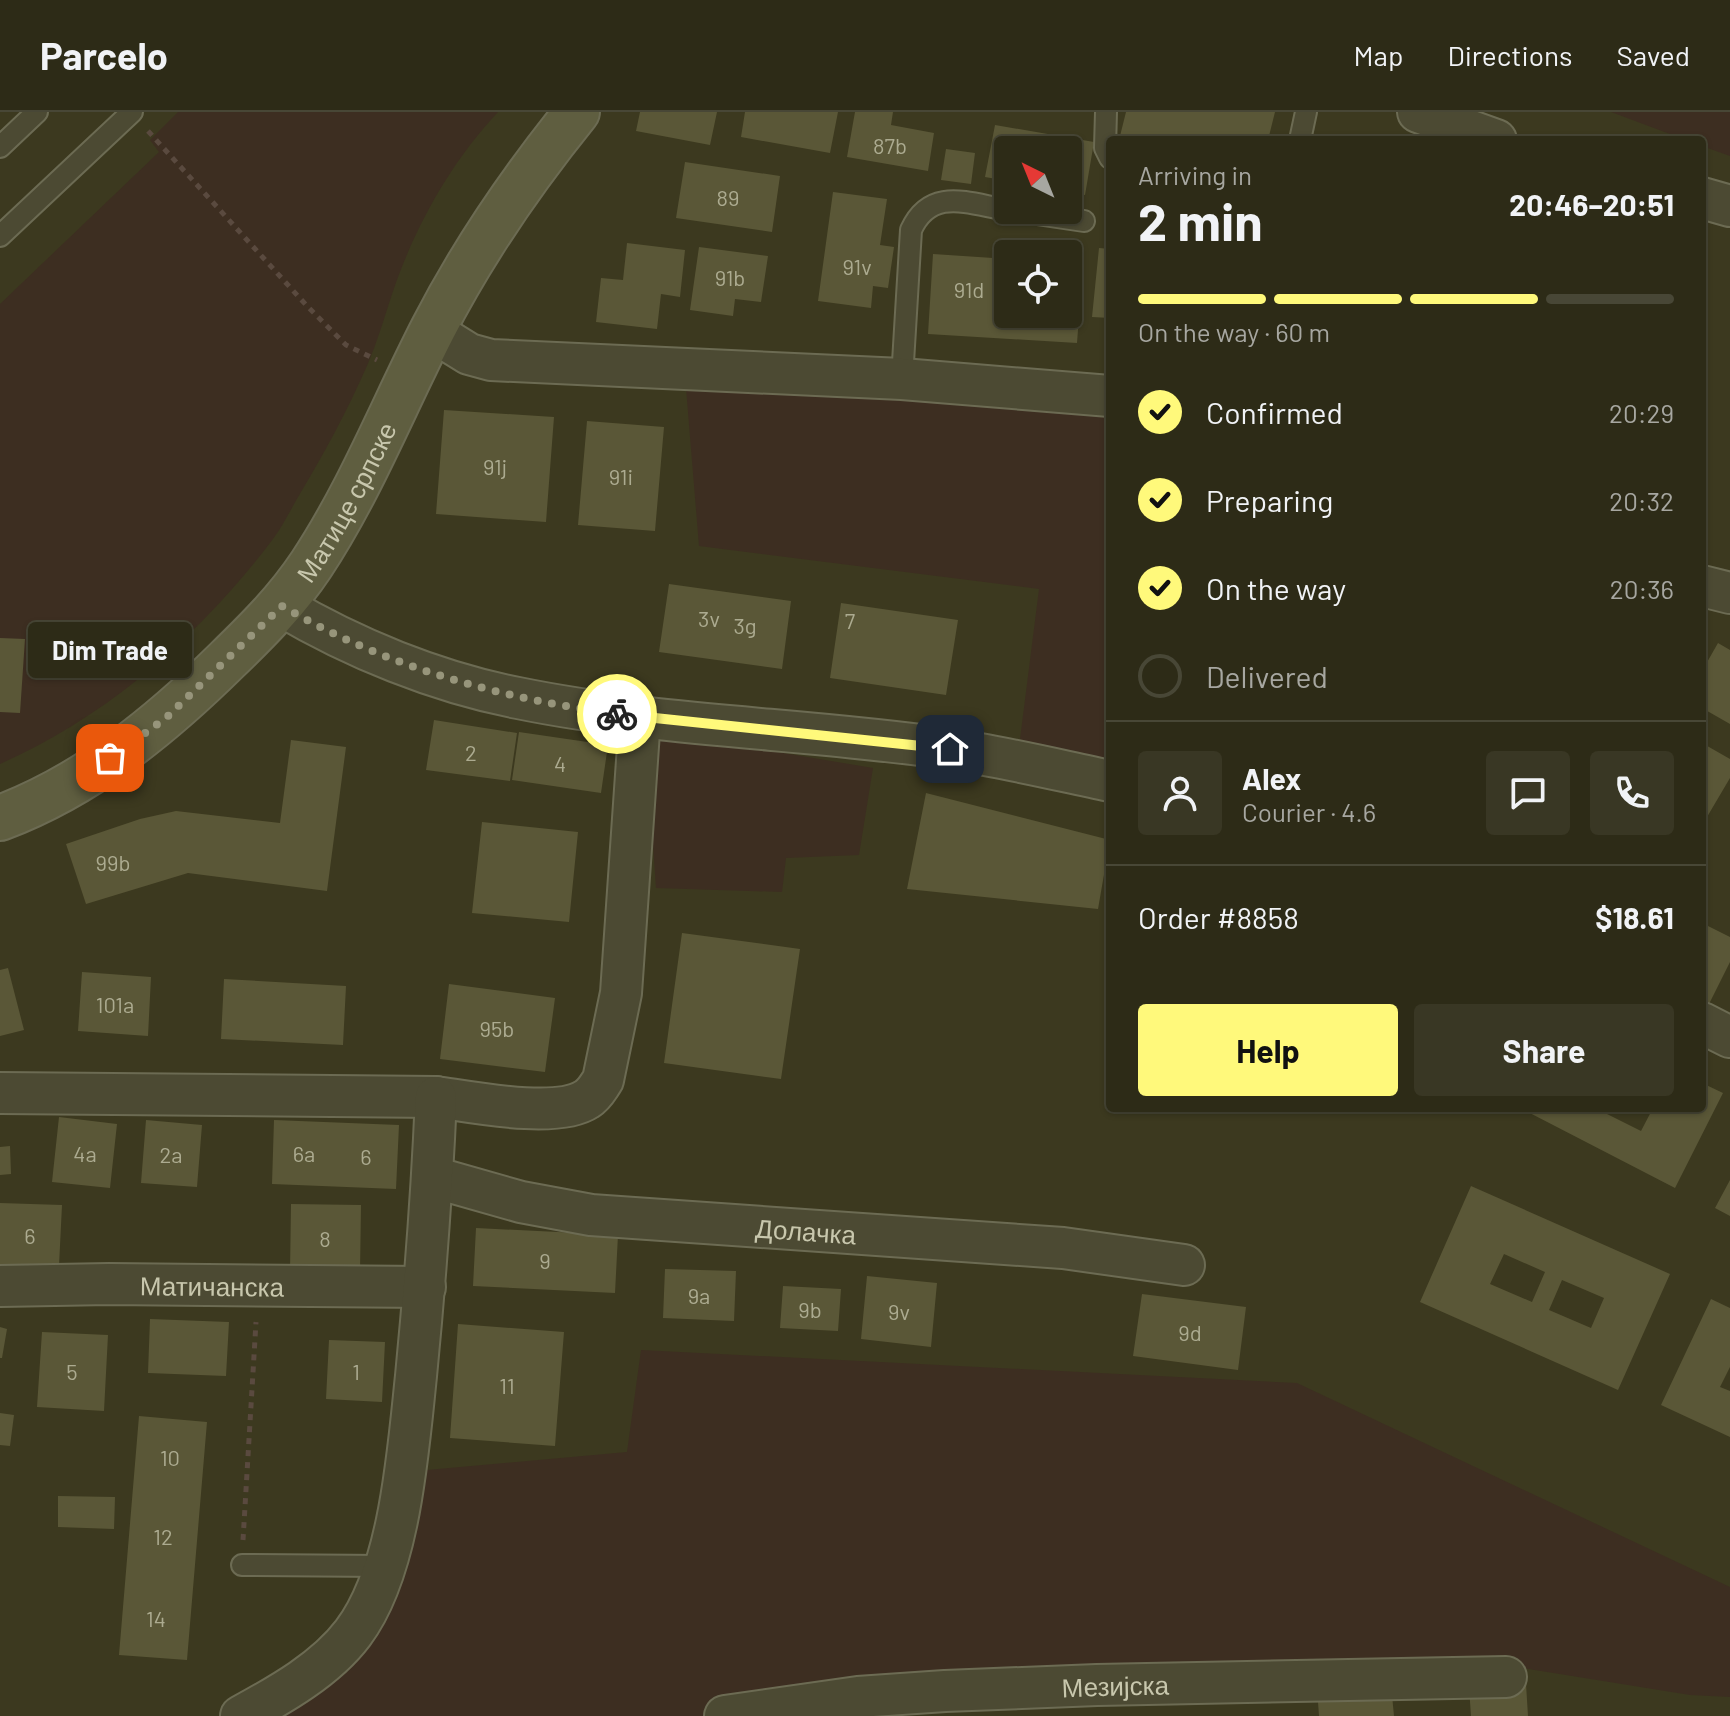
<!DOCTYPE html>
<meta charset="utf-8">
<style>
body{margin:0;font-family:Barlow,sans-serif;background:#393724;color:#f1f3f6;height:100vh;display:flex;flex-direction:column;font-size:30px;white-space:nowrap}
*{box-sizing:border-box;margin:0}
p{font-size:26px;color:#a7a7a1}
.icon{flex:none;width:44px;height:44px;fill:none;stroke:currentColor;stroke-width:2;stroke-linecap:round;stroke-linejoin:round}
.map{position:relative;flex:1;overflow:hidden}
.details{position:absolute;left:1106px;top:24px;width:600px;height:976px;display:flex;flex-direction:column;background:#2d2b17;border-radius:8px;box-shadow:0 2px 6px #0004,0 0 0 2px #484736}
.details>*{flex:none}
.needle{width:52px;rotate:317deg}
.controls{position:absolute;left:994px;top:24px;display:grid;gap:16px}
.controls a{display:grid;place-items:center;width:88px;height:88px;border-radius:8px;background:#2d2b17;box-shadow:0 2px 6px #0004,0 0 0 2px #484736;font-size:40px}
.pin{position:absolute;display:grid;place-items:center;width:68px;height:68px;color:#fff;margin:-34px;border-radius:16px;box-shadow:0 4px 12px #0006}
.courier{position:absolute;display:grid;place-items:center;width:80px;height:80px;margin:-40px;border:6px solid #fff97b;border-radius:50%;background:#fff;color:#222;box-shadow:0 2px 10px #0007}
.bubble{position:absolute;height:56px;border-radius:8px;background:#2d2b17;box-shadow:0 2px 6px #0004,0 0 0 2px #484736;font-size:26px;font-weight:700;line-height:56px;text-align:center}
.headline em{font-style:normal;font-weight:700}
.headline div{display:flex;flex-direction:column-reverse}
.headline{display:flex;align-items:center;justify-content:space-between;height:136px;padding:0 32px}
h1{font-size:52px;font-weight:700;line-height:60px}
.bar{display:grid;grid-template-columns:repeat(4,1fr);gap:12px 8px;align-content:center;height:96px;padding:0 32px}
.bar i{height:10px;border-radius:6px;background:#484736}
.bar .active{background:#fff97b}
.bar p{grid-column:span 4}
.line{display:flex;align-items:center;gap:20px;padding:0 32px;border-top:2px solid #484736}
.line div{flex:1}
.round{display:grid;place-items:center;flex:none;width:84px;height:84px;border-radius:8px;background:#393724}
ol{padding:0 32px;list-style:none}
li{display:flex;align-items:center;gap:24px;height:88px}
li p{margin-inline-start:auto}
li .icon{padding:8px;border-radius:50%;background:#fff97b;color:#111;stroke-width:4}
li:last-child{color:#a7a7a1}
li i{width:44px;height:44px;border:4px solid #484736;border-radius:50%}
.cta{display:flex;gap:16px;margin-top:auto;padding:16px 32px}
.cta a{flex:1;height:92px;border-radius:8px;background:#fff97b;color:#111;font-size:32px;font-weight:700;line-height:92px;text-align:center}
.cta a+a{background:#393724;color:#f1f3f6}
header{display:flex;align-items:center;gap:48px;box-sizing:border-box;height:112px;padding:0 40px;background:#2d2b17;border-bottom:2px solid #484736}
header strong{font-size:38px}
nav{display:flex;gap:44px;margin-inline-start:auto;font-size:28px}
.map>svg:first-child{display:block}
</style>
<header>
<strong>Parcelo</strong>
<nav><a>Map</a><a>Directions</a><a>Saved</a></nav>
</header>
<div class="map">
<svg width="1730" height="1604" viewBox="0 0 1730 1604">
<rect width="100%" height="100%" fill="#3c391f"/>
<!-- green -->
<path fill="#3d2e21" d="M178,0H498C454,47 421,104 398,165C387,195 379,227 366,256C347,299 325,340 301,380C292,395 284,412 273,427C202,521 109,604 0,652V192L159,40L150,28Z
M1611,0H1730V44L1702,34V28H1686Z
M686,276L1110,290V662L1018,643L1039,477L699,434Z
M645,618L873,656L859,743L786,746L782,780L656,776Z
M641,1238L1297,1271L1730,1475V1585L1690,1583L1517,1555L725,1604H241L326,1548L405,1360L627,1340Z"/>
<!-- building -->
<path fill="#5a5737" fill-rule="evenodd" d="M640,0H717L710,33L636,19Z
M745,0H838L830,41L741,25Z
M855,0H893L891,13L934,21L928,59L847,45Z
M1126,0H1275L1268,28H1119Z
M995,13L1094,30L1085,83L1068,80V38H1008V69L985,65Z
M946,37L975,41L971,72L941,68Z
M685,50L780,64L772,120L676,106Z
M833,80L887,87L880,133L894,135L888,176L873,174L871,196L818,189Z
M627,131L685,138L680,185L661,182L657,217L596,210L601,166L623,168Z
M699,135L768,144L761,190L735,187L733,204L690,198Z
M1099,136L1110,137V206L1092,205Z
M933,142L1008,147V202H1068V150L1083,151L1077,231L928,222Z
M444,298L554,305L546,410L436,402Z
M587,309L664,315L655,419L578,413Z
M669,472L791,489L782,557L659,540Z
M841,491L958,508L946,583L830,566Z
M0,526L25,527L20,601L0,600Z
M1718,531L1730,538V612L1702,596V559Z
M434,608L517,621L510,669L426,658Z
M519,620L608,633L601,681L512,668Z
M291,628L346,635L327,779L188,761L86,792L66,732L140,707L176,699L280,711Z
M1702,631L1730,647V666L1707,705L1702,702Z
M926,681L1110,728L1098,797L907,777Z
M482,710L578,720L569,810L472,801Z
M1702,811L1730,825V850L1709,892L1702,889Z
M682,821L800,837L781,967L664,951Z
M8,856L24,918L0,924V858Z
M82,860L151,865L148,924L78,919Z
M224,867L346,874L343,933L221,927Z
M449,872L555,886L545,960L440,947Z
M1702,971L1723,981L1675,1076L1520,996H1602L1601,999L1641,1019L1653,996H1702Z
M59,1005L117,1012L110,1076L52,1070Z
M146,1008L202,1013L197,1075L141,1071Z
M274,1008L399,1013L396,1077L272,1072Z
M10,1034L11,1062L0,1063V1035Z
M1730,1068V1104L1715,1096Z
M1471,1074L1670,1162L1618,1278L1420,1190ZM1504,1142L1545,1160L1532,1190L1490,1172ZM1562,1168L1604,1186L1591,1216L1549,1198Z
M0,1091L62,1093L59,1154L0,1152Z
M291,1092L361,1093L360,1161L290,1160Z
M476,1116L618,1123L615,1181L473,1174Z
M665,1157L736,1159L734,1209L663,1206Z
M867,1164L937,1171L931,1235L861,1227Z
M783,1174L841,1177L838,1219L780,1216Z
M1142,1182L1246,1195L1238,1258L1133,1244Z
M1711,1187L1730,1196V1255L1720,1275L1730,1279V1325L1661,1293Z
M150,1207L229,1210L226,1264L148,1261Z
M458,1212L564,1220L555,1334L450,1326Z
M0,1215L7,1217L2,1246H0Z
M42,1220L108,1223L104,1299L37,1295Z
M329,1228L385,1230L382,1290L326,1287Z
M0,1301L14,1303L10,1334L0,1333Z
M139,1304L207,1310L187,1548L119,1543Z
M58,1384L115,1385L114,1417L58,1415Z
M1526,1572L1528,1604H1471L1469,1575Z
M1392,1583L1394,1604H1319L1318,1590Z"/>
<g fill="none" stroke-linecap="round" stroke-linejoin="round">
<defs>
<path id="service" d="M1106,0L1105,36L1110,46
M1300,28L1306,0
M0,35L37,0
M1010,98L1084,109
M0,124L132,0
M902,267L911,118C931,74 969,92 1008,98
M242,1453L384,1454"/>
<g id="minor">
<path d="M1418,0L1496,28"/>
<path d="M1702,86L1730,94"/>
<path d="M432,219L469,242L491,248L902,267L1110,284"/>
<path d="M1702,474L1730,481"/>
<path d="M282,494C353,536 436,570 518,586C660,615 806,616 950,637C1004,645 1057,658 1110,669"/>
<path d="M1702,911L1730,925"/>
<path d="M0,981L436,985C472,990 557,1007 587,987C595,982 598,975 603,968L621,881L640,605"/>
<path id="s1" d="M433,1065L521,1090L591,1103L1063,1136L1184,1153"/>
<path id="s2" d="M0,1174L109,1172L425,1175"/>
<path d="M241,1604C280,1583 326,1557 353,1521C400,1459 408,1340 416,1264C425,1171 432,1078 436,985"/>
<path id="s3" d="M725,1604L858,1585L945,1579L1097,1573L1506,1565"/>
</g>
<g id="secondary">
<path id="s4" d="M0,706C88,673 161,613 227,548C258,518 287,489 311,453C360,379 393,295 433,217C473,139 522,68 577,0"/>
</g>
</defs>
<!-- service casing -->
<use href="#service" stroke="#6c6b53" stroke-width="24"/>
<!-- minor casing -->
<use href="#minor" stroke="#6c6b53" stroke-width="44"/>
<!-- secondary casing -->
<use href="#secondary" stroke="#6c6b53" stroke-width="48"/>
<!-- path -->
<path stroke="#5a4a3f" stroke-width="5" stroke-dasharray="6 6" stroke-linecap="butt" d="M148,19L307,194L346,233L377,248
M243,1428L256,1210"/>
<!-- service -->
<use href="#service" stroke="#4c4a33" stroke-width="20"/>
<!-- minor -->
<use href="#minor" stroke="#4c4a33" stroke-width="40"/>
<!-- secondary -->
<use href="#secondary" stroke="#5f5e40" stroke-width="44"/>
</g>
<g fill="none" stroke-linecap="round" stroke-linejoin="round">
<!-- done -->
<path stroke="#97957b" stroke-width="8" stroke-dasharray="0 14.4" d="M110,646L166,606L282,494C386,555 499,586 617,602"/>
<!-- route -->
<path stroke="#fff97b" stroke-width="10" d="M617,602L950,637"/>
</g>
<g text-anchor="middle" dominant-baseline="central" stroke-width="6" stroke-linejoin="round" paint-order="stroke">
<!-- number labels -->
<g font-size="22" fill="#acab90">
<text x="890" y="33">87b</text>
<text x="728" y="85">89</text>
<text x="857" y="154">91v</text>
<text x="730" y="165">91b</text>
<text x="969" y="177">91d</text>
<text x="495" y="354">91j</text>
<text x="621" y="364">91i</text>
<text x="709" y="506">3v</text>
<text x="850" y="508">7</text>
<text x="745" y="513">3g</text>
<text x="471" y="640">2</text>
<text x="560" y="651">4</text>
<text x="113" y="750">99b</text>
<text x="115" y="892">101a</text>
<text x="497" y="916">95b</text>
<text x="85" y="1041">4a</text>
<text x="304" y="1041">6a</text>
<text x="171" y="1042">2a</text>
<text x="366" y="1044">6</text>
<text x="30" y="1123">6</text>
<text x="325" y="1126">8</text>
<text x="545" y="1148">9</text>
<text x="699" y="1183">9a</text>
<text x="810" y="1197">9b</text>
<text x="899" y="1199">9v</text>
<text x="1190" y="1220">9d</text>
<text x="72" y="1259">5</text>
<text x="356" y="1259">1</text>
<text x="507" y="1273">11</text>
<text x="170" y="1345">10</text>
<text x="163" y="1424">12</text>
<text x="156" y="1506">14</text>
</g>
<!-- street labels -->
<g font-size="26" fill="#c8c7ad" stroke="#302e18">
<text stroke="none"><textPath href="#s4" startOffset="478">Матице српске</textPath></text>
<text stroke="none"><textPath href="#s1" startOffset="378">Долачка</textPath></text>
<text stroke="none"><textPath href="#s2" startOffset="212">Матичанска</textPath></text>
<text stroke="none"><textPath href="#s3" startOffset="392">Мезијска</textPath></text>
</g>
</g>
</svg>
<div class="controls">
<a><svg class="needle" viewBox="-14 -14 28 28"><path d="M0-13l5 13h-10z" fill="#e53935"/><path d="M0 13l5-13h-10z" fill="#a7a7a1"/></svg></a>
<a><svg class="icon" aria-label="locate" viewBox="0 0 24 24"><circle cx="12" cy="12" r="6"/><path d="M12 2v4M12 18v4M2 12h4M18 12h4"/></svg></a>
</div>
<div class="pin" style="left:110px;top:646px;background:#ea580c"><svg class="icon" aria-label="bag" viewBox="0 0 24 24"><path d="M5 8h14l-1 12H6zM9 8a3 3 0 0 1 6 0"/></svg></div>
<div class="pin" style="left:950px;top:637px;background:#1f2937"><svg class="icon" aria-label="home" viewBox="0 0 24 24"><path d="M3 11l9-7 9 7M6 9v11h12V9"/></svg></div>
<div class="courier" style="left:617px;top:602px"><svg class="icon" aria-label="bike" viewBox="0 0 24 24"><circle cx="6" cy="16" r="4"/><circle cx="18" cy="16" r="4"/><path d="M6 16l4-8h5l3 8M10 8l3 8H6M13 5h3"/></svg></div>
<div class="bubble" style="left:28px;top:510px;width:164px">Dim Trade</div>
<section class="details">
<div class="headline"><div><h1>2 min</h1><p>Arriving in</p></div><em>20:46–20:51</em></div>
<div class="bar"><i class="active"></i><i class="active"></i><i class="active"></i><i></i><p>On the way · 60 m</p></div>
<ol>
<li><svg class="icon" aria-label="check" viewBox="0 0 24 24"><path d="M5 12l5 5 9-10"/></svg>Confirmed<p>20:29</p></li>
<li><svg class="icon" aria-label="check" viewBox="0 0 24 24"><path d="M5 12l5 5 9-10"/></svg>Preparing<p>20:32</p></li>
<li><svg class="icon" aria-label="check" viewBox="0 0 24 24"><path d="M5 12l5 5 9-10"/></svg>On the way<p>20:36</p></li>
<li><i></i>Delivered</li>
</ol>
<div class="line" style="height:144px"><a class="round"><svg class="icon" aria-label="person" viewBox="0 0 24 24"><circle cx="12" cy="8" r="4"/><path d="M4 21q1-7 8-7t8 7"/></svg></a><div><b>Alex</b><p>Courier · 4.6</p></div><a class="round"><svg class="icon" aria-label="chat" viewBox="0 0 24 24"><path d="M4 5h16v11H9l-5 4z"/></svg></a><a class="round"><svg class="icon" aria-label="phone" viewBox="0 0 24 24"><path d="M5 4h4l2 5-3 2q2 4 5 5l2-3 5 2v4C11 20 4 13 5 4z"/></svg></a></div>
<div class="line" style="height:104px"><div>Order #8858</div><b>$18.61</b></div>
<div class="cta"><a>Help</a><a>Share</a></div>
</section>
</div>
